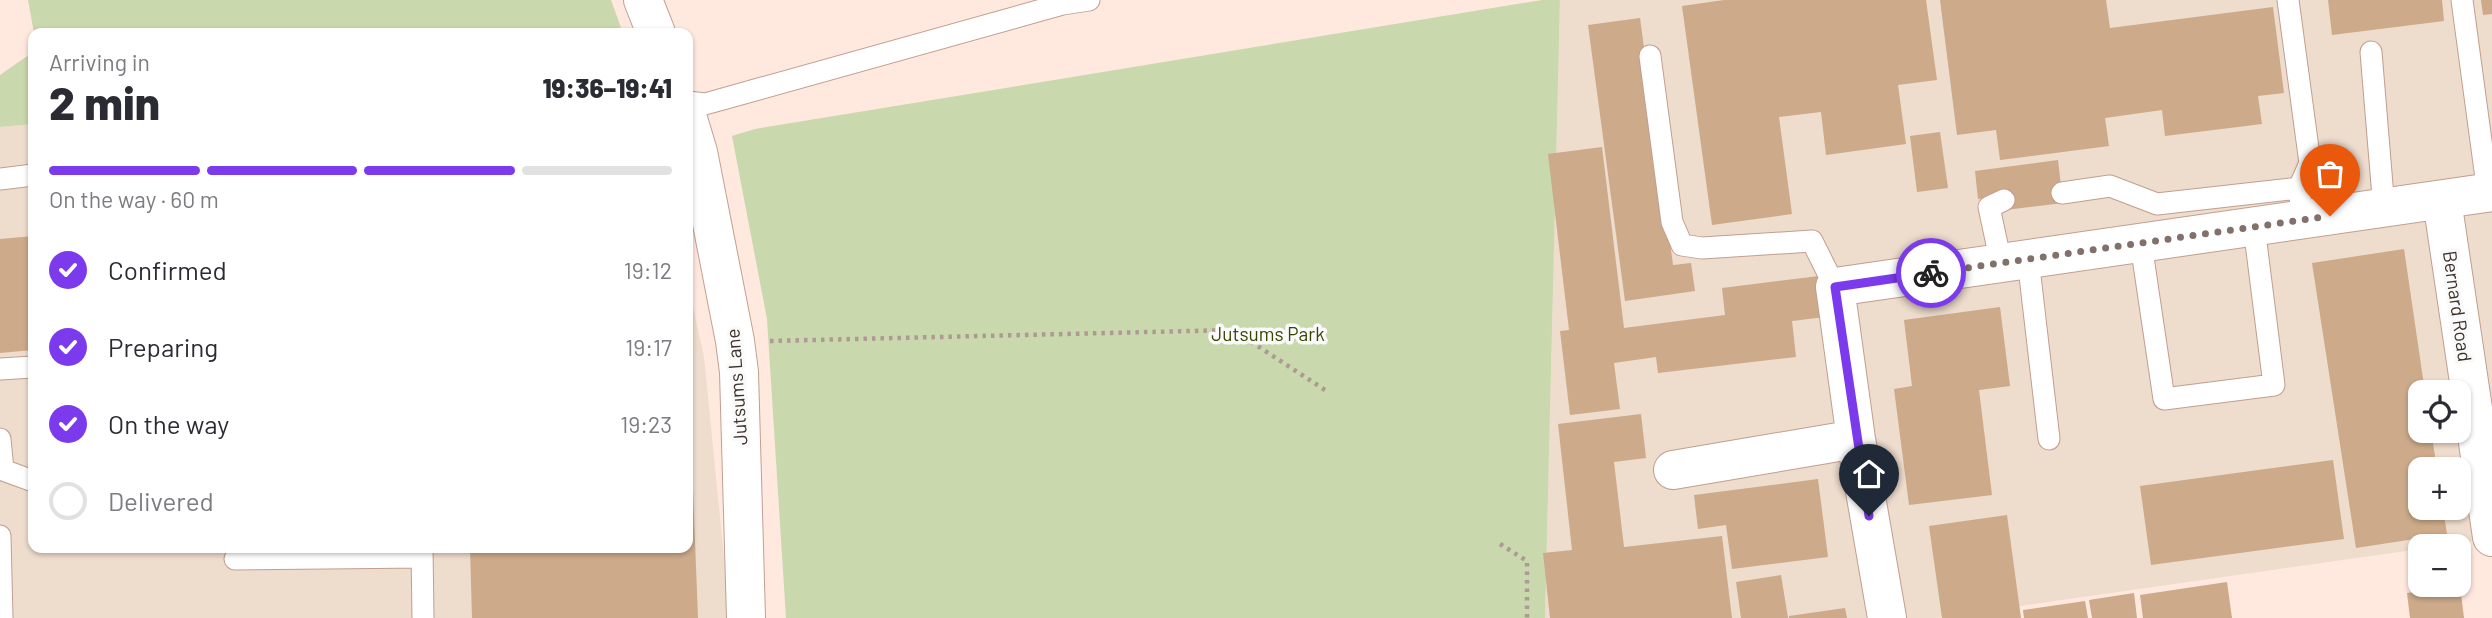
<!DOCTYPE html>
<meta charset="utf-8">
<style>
body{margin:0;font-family:Barlow,sans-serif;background:#f2f2f3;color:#2b2b33;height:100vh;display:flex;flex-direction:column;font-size:26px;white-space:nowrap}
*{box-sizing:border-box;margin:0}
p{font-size:23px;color:#7c7c81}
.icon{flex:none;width:38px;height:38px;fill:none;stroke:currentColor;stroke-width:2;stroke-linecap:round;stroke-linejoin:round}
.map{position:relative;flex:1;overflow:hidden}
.details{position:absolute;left:28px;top:28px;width:665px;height:525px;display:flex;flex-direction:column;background:#fff;border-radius:14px;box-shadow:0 2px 5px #0004}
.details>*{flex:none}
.controls{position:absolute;left:2408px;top:380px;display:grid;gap:14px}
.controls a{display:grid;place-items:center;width:63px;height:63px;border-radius:14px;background:#fff;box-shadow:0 2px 5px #0004;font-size:35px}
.pin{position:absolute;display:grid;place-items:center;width:60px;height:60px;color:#fff;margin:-72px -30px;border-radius:50% 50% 50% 0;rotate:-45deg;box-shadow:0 0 7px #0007}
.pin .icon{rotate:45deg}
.courier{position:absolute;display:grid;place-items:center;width:70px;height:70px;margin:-35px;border:5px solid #7c3aed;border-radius:50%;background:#fff;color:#222;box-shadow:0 2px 9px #0007}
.overview em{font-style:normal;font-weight:800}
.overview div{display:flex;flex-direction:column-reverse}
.overview{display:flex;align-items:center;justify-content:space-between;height:119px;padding:0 21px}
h1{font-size:46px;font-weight:800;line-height:52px}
.bar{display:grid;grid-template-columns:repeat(4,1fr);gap:10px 7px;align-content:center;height:84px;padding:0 21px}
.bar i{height:9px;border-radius:5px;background:#e1e1e2}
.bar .active{background:#7c3aed}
.bar p{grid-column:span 4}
ol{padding:0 21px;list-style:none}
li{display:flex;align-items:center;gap:21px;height:77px}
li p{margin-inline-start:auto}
li .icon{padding:7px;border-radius:50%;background:#7c3aed;color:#fff;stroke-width:4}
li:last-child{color:#7c7c81}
li i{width:38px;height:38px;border:4px solid #e1e1e2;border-radius:50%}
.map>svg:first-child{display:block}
</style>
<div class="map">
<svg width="2492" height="618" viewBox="0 0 2492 618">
<rect width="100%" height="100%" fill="#ffe8de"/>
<!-- industrial -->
<path fill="#eedccd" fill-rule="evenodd" d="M1560,0H2492V538L2439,546H2420V549L1936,618H1545ZM2420,392H2459V430H2420ZM2420,469H2459V508H2420Z
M33,124V548H688V284L704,357L730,618H0V127Z"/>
<!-- green -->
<path fill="#c9d8ad" d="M28,0H611L623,33H34Z
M1542,0H1560L1545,618H786L767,319L732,136L755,129Z
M33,52V124L0,127V75Z"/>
<!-- building -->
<path fill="#ccaa8a" d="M1724,0H1926L1937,80L1898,85L1906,144L1826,155L1821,112L1779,117L1792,214L1712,225L1682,6Z
M1940,0H2106L2110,28L2273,7L2284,93L2258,96L2262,124L2165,136L2162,110L2105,118L2109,146L2000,160L1996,130L1957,135Z
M2328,0H2442L2444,21L2332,35Z
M2481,0H2492V14L2483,15Z
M1640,18L1673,265L1691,263L1695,291L1625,301L1588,25Z
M1940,132L1948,188L1917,192L1910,136Z
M1602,147L1624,328L1725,315L1722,288L1819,276L1825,317L1792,321L1796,357L1658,373L1656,357L1614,363L1620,409L1570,415L1560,331L1569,330L1548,154Z
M2058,160L2063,203L2005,210L2004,195L1978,199L1975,171Z
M33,236V350L0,353V239Z
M2404,249L2425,392H2420V430H2431L2437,469H2420V508H2443L2447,534L2356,548L2312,263Z
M2000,307L2010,386L1979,390L1992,495L1909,505L1894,389L1912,386L1904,320Z
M1641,414L1646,458L1614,462L1624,547L1722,536L1732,618H1550L1543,553L1572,550L1558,424Z
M688,438H691L698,618H472L470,548H688Z
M2333,460L2344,539L2151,565L2140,486Z
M1818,479L1828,557L1732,569L1726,525L1698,529L1694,495Z
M2007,515L2021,618H1942L1929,526Z
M1781,575L1788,618H1741L1736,582Z
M2227,582L2232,618H2143L2140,595Z
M2460,586L2464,618H2410L2407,593Z
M2134,593L2137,618H2092L2089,600Z
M2085,601L2088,618H2024L2023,610Z
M1845,608L1847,618H1789V616Z"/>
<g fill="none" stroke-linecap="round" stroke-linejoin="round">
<defs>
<path id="service" d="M2288,0L2310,163L2299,188
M2462,0L2488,193
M2371,52L2384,209
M1650,56L1672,222L1682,245L1702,248L1812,241L1835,287
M688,102L705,104L1063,4L1089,0
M0,179L33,175
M2062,193L2110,186L2157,204L2299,188L2303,220
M2141,244L2164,399L2274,385L2254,227
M2028,259L2049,439
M2001,263L1989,207L2004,200
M0,369L33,367
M0,439L3,470L33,481
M0,536L2,618
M422,548L423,618
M235,559L422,557"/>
<path id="minor" d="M2442,200L2492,537
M1673,470L1856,439
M1887,618L1856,439L1835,287L2492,192"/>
<path id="tertiary" d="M643,0L656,33
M688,119L698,152L735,341L739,372L746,618"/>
</defs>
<!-- service casing -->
<use href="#service" stroke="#c29e90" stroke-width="23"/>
<!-- minor casing -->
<use href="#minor" stroke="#c29e90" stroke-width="40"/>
<!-- tertiary casing -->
<use href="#tertiary" stroke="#c29e90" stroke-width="40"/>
<!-- path -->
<path stroke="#ad9a92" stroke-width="4.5" stroke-dasharray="3.5 5" stroke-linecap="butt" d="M770,341L1233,330L1325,390
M1500,544L1527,561V618"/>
<!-- service -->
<use href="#service" stroke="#fff" stroke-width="21"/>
<!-- minor -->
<use href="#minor" stroke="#fff" stroke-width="38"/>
<!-- tertiary -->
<use href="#tertiary" stroke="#fff" stroke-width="38"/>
</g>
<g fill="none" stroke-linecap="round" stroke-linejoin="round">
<!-- done -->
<path stroke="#82716a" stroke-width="7" stroke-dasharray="0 12.6" d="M1931,273L2330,216"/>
<!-- route -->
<path stroke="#7c3aed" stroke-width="9" d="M1869,516L1835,287L1931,273"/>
</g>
<g text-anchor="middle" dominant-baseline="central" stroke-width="7" stroke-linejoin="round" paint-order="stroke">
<!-- street labels -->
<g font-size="19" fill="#3f312b" stroke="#fafafa">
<text transform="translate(2458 306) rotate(82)">Bernard Road</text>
<text transform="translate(736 387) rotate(-94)">Jutsums Lane</text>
</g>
<!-- park labels -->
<g font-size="19" fill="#364600" stroke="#fafafa">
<text x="1268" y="333">Jutsums Park</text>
</g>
</g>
</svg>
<div class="controls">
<a><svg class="icon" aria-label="locate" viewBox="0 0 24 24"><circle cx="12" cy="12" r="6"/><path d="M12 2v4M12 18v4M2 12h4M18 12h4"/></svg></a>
<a>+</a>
<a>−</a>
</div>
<div class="pin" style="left:2330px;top:216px;background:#ea580c"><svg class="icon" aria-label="bag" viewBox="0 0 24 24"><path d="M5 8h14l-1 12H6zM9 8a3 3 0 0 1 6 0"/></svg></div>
<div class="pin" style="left:1869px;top:516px;background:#1f2937"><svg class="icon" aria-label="home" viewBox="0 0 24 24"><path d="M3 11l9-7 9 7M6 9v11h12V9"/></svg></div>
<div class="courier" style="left:1931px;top:273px"><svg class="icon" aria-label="bike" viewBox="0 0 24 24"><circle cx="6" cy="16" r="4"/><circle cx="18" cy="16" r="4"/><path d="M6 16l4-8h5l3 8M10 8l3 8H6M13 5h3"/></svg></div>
<section class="details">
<div class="overview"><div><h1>2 min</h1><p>Arriving in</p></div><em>19:36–19:41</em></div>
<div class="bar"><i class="active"></i><i class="active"></i><i class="active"></i><i></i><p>On the way · 60 m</p></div>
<ol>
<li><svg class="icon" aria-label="check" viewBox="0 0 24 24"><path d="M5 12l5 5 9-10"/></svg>Confirmed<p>19:12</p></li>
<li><svg class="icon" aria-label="check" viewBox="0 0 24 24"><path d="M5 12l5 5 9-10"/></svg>Preparing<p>19:17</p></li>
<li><svg class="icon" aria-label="check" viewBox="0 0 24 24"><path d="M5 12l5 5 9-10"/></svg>On the way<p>19:23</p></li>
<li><i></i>Delivered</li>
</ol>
</section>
</div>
